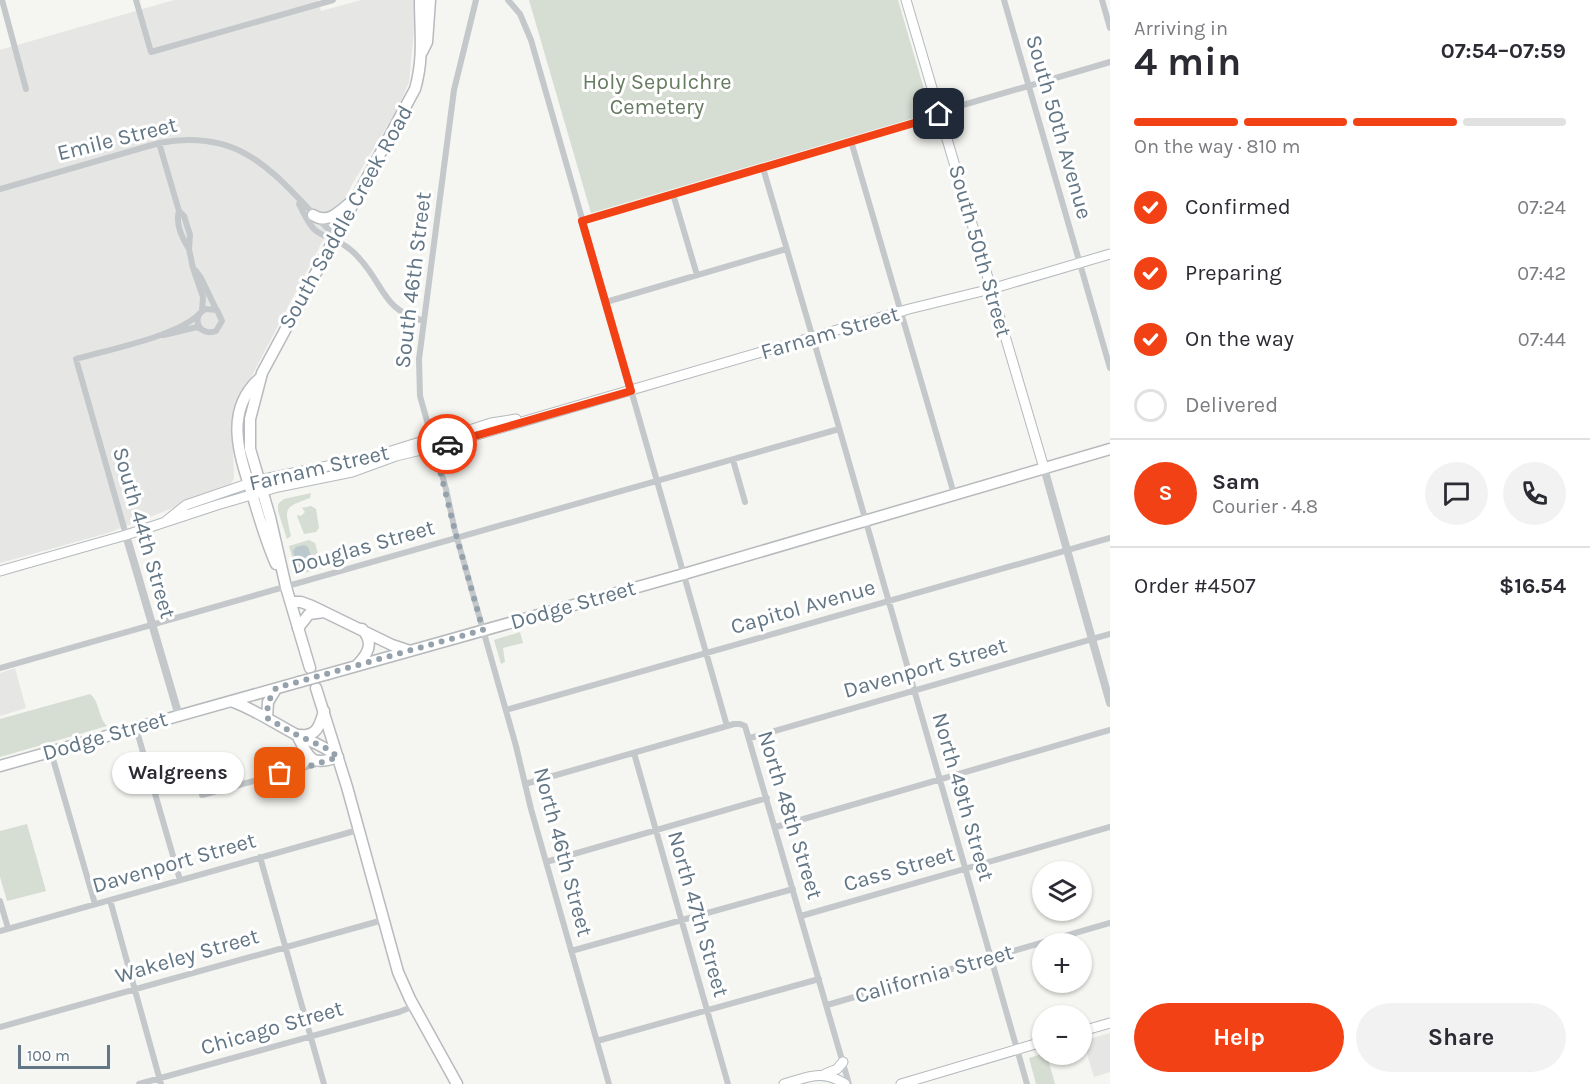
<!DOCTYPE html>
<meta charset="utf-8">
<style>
body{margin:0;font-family:Karla,sans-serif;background:#f2f2f3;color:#2b2b33;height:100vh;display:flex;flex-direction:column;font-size:22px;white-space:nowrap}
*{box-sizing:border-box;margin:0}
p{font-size:20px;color:#7c7c81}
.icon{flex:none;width:33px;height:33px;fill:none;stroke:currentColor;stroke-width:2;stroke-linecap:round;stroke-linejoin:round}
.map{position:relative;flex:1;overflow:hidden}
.sheet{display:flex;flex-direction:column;background:#fff;width:480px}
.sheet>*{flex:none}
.buttons{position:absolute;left:1032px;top:861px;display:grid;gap:12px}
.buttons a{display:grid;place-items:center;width:60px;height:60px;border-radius:50%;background:#fff;box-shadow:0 2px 4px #0004;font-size:30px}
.scale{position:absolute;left:18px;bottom:15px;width:92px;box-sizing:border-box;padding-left:6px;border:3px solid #627685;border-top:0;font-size:16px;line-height:21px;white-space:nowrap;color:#627685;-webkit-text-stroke:4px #fff;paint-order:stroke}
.pin{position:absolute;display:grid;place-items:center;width:51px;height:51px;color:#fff;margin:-26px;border-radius:12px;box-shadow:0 3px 9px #0006}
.courier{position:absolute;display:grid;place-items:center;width:60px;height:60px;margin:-30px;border:4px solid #f24215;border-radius:50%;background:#fff;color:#222;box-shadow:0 2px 8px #0007}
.bubble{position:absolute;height:42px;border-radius:21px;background:#fff;box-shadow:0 2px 4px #0004;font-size:20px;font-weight:700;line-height:42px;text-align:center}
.head em{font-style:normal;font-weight:700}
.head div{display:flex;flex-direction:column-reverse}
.head{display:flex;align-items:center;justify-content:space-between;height:102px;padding:0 24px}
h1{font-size:39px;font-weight:700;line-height:45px}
.bar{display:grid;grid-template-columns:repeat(4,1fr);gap:9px 6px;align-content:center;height:72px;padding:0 24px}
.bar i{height:8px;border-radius:4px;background:#e1e1e2}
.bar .current{background:#f24215}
.bar p{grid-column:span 4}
.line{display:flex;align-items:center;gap:15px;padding:0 24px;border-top:2px solid #e1e1e2}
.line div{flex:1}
.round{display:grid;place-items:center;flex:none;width:63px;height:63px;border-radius:32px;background:#f2f2f3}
ol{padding:0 24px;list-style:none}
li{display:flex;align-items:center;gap:18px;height:66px}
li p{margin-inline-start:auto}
li .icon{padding:6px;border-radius:50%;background:#f24215;color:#fff;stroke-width:4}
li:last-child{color:#7c7c81}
li i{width:33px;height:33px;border:3px solid #e1e1e2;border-radius:50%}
.action{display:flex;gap:12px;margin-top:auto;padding:12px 24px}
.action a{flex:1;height:69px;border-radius:36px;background:#f24215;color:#fff;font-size:24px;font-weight:700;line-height:69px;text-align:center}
.action a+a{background:#f2f2f3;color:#2b2b33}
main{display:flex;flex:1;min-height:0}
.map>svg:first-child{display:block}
</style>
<main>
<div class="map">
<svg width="1110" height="1084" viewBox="0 0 1110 1084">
<rect width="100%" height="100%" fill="#f5f5f1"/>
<!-- built -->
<path fill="#e6e7e5" d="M174,0H318L321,11L361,0H417L409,82L399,106L353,183L236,406L233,449L234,478L230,486L108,533L0,563V50Z
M15,668L26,708L0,716V673Z
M1110,1033V1072L1094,1077L1083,1041Z"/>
<!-- green -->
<path fill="#d6ddd2" d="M529,0H898L931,113L591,213Z
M311,493L310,498C282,508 285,508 291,536L287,539L278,511V504L284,499Z
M311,506L316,509L319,528L316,532L304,534L297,516L298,515L301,516L305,512L302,508Z
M309,540L315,543L322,568L297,575L289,546Z
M520,632L523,643L503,648L505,662L501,664L494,640Z
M90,694C100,702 98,717 107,726L0,757V719Z
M27,824L46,891L7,901L0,877V831Z
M1042,1054L1047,1055L1055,1084H1036L1029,1058Z"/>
<!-- water -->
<path fill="#bbc8cd" d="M304,545L308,547L314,565L311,569L302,571L298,568L293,551L296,547Z"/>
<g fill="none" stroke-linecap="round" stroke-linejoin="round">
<defs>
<path id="secondary" d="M906,0L1044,468
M166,521L186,505L259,480L372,457L420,442L445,438L491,423L516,419
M0,571L126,535L217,505L278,487L352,472L396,456L446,444L909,309L991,289L1110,254
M1082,1031L1110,1023
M825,1074L837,1069L843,1062
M784,1084C808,1077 823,1069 845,1084
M901,1084L1042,1042"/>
<path id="primary" d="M422,52L427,42L430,0
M313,215C328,225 340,211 352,201
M259,379C223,412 240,457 253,497C260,520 266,542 276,564
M310,668L286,587L270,517L250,449V419L262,373L415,89C424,58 420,32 420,0
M316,688L347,787L398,972L410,999L457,1084"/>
<path id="trunk" d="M291,602H301L312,606L392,645L410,651
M298,628L309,614L324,612
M358,664C369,653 374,642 362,629
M328,674L684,574L1110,449
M231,701C254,709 274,723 295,734C310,741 325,746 338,757C310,767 309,758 297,735
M267,718L268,702L276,689
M300,735C317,737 320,725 324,711
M0,766L299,682
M300,767L304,762L306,754"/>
</defs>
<!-- secondary casing -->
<use href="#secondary" stroke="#b4babe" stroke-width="11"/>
<!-- primary casing -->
<use href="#primary" stroke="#b7bbbf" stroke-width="13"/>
<!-- trunk casing -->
<use href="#trunk" stroke="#b6babd" stroke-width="13"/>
<!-- minor -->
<path stroke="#c4c8cb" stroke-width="6" d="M2,0L26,89
M136,0L151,52L333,0
M476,0L454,90L419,359L420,396L446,489L455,531L516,746L531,809L609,1084
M508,0L520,14L531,40L727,726
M1004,0L1110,368
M1102,0L1110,28
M851,141L954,494
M159,143L179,211L184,216L190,235L189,249L193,268L203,297L202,311
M763,168L834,410L1027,1084
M0,189L159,143C246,127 276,177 330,231L335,240
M673,194L697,275
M299,204C303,212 307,221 313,228C319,235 326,236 333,239C342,243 353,251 359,258C385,286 382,310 424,321
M179,211C175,224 182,238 189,249
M582,221L931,118L946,110L1110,62
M196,271L201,278L216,309
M606,302L786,249
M164,335L197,327C204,331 208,334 216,331L222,321L217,310L205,309C197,314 195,322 201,329
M733,460L745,502
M126,535L76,359C107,350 178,336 199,314
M0,668L839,429
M506,710L1110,538
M136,728L180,880
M750,738L1110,634
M51,752L95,904
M634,753L728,1084
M525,784L734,724H740L745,726L849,1084
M202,795L320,763
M776,827L1110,730
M260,857L324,1084
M546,862L767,798
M110,900L161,1084
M0,901L8,928
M801,916L1110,827
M0,931L358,830
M571,951L793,889
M827,1005L1110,923
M0,1027L383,920
M597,1041L819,979
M139,1084L399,1012L414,1006"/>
<!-- tertiary -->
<path stroke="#c4c8cb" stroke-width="8" d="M1044,468L1110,703
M126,535L179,716"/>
<!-- secondary -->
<use href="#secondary" stroke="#fff" stroke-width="9"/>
<!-- primary -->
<use href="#primary" stroke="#fff" stroke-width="10"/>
<!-- trunk -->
<use href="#trunk" stroke="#fff" stroke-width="10"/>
<defs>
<path id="trunk-bridge" d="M299,682L328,674"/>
</defs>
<!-- trunk-bridge casing -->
<use href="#trunk-bridge" stroke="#b6babd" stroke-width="13" stroke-linecap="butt"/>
<!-- trunk-bridge -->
<use href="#trunk-bridge" stroke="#fff" stroke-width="10"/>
</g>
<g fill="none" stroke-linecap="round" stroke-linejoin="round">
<!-- done -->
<path stroke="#95a2ab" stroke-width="6" stroke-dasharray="0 10.8" d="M280,773L310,766L338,757L328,749L297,735L267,718L268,702L276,688L483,630L455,531L434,446L447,444"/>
<!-- route -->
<path stroke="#f24215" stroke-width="8" d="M447,444L631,391L582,221L931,118L939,114"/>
</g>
<g text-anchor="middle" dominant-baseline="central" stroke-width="6" stroke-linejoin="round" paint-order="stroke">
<!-- park labels -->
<g font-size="22" fill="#677b61" stroke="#fff">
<text x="657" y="82">Holy Sepulchre<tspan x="657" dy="25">Cemetery</tspan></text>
</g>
<!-- street labels -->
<g font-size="22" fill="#627685" stroke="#fff">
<text transform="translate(1059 127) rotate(74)">South 50th Avenue</text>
<text transform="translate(117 139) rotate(-14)">Emile Street</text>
<text transform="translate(346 217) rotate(-61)">South Saddle Creek Road</text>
<text transform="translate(980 251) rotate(74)">South 50th Street</text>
<text transform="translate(413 280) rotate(-83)">South 46th Street</text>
<text transform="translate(830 333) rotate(-16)">Farnam Street</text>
<text transform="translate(319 468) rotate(-13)">Farnam Street</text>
<text transform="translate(144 533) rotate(74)">South 44th Street</text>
<text transform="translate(363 547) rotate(-16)">Douglas Street</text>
<text transform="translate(573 605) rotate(-16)">Dodge Street</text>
<text transform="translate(803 607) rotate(-16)">Capitol Avenue</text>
<text transform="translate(925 668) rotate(-16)">Davenport Street</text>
<text transform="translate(105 736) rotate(-16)">Dodge Street</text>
<text transform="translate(963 797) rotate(74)">North 49th Street</text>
<text transform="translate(790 815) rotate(73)">North 48th Street</text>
<text transform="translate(563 852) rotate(75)">North 46th Street</text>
<text transform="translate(174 863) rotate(-16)">Davenport Street</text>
<text transform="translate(899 869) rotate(-16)">Cass Street</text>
<text transform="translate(698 914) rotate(74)">North 47th Street</text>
<text transform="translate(187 956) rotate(-16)">Wakeley Street</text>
<text transform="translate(934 974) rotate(-16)">California Street</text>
<text transform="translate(272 1028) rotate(-16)">Chicago Street</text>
</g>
</g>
</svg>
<div class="buttons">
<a><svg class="icon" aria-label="layers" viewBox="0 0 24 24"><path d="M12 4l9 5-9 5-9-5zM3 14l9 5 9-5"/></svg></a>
<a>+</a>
<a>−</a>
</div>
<div class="scale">100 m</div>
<div class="pin" style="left:280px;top:773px;background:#ea580c"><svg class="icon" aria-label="bag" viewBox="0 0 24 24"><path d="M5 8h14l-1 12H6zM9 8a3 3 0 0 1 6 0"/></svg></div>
<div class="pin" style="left:939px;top:114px;background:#1f2937"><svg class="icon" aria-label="home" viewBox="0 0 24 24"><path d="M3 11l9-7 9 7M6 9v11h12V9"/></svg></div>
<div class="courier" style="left:447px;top:444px"><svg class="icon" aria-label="car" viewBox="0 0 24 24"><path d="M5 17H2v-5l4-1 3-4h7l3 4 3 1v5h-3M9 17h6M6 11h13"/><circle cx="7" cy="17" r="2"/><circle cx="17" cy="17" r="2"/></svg></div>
<div class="bubble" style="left:112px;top:752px;width:132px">Walgreens</div>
</div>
<section class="sheet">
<div class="head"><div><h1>4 min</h1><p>Arriving in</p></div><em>07:54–07:59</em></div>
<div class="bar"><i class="current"></i><i class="current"></i><i class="current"></i><i></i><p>On the way · 810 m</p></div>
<ol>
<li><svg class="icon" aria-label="check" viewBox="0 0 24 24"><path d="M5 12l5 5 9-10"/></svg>Confirmed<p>07:24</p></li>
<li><svg class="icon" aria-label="check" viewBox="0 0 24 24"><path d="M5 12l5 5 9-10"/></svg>Preparing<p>07:42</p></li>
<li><svg class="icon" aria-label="check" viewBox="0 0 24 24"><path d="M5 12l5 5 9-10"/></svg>On the way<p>07:44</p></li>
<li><i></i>Delivered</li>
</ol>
<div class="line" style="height:108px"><b class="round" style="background:#f24215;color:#fff">S</b><div><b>Sam</b><p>Courier · 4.8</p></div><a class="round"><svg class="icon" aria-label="chat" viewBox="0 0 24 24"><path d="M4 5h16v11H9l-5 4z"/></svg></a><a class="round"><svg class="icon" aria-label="phone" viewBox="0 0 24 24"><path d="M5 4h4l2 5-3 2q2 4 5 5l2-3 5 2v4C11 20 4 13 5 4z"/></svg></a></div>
<div class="line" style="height:78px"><div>Order #4507</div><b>$16.54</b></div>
<div class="action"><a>Help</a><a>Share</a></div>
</section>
</main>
